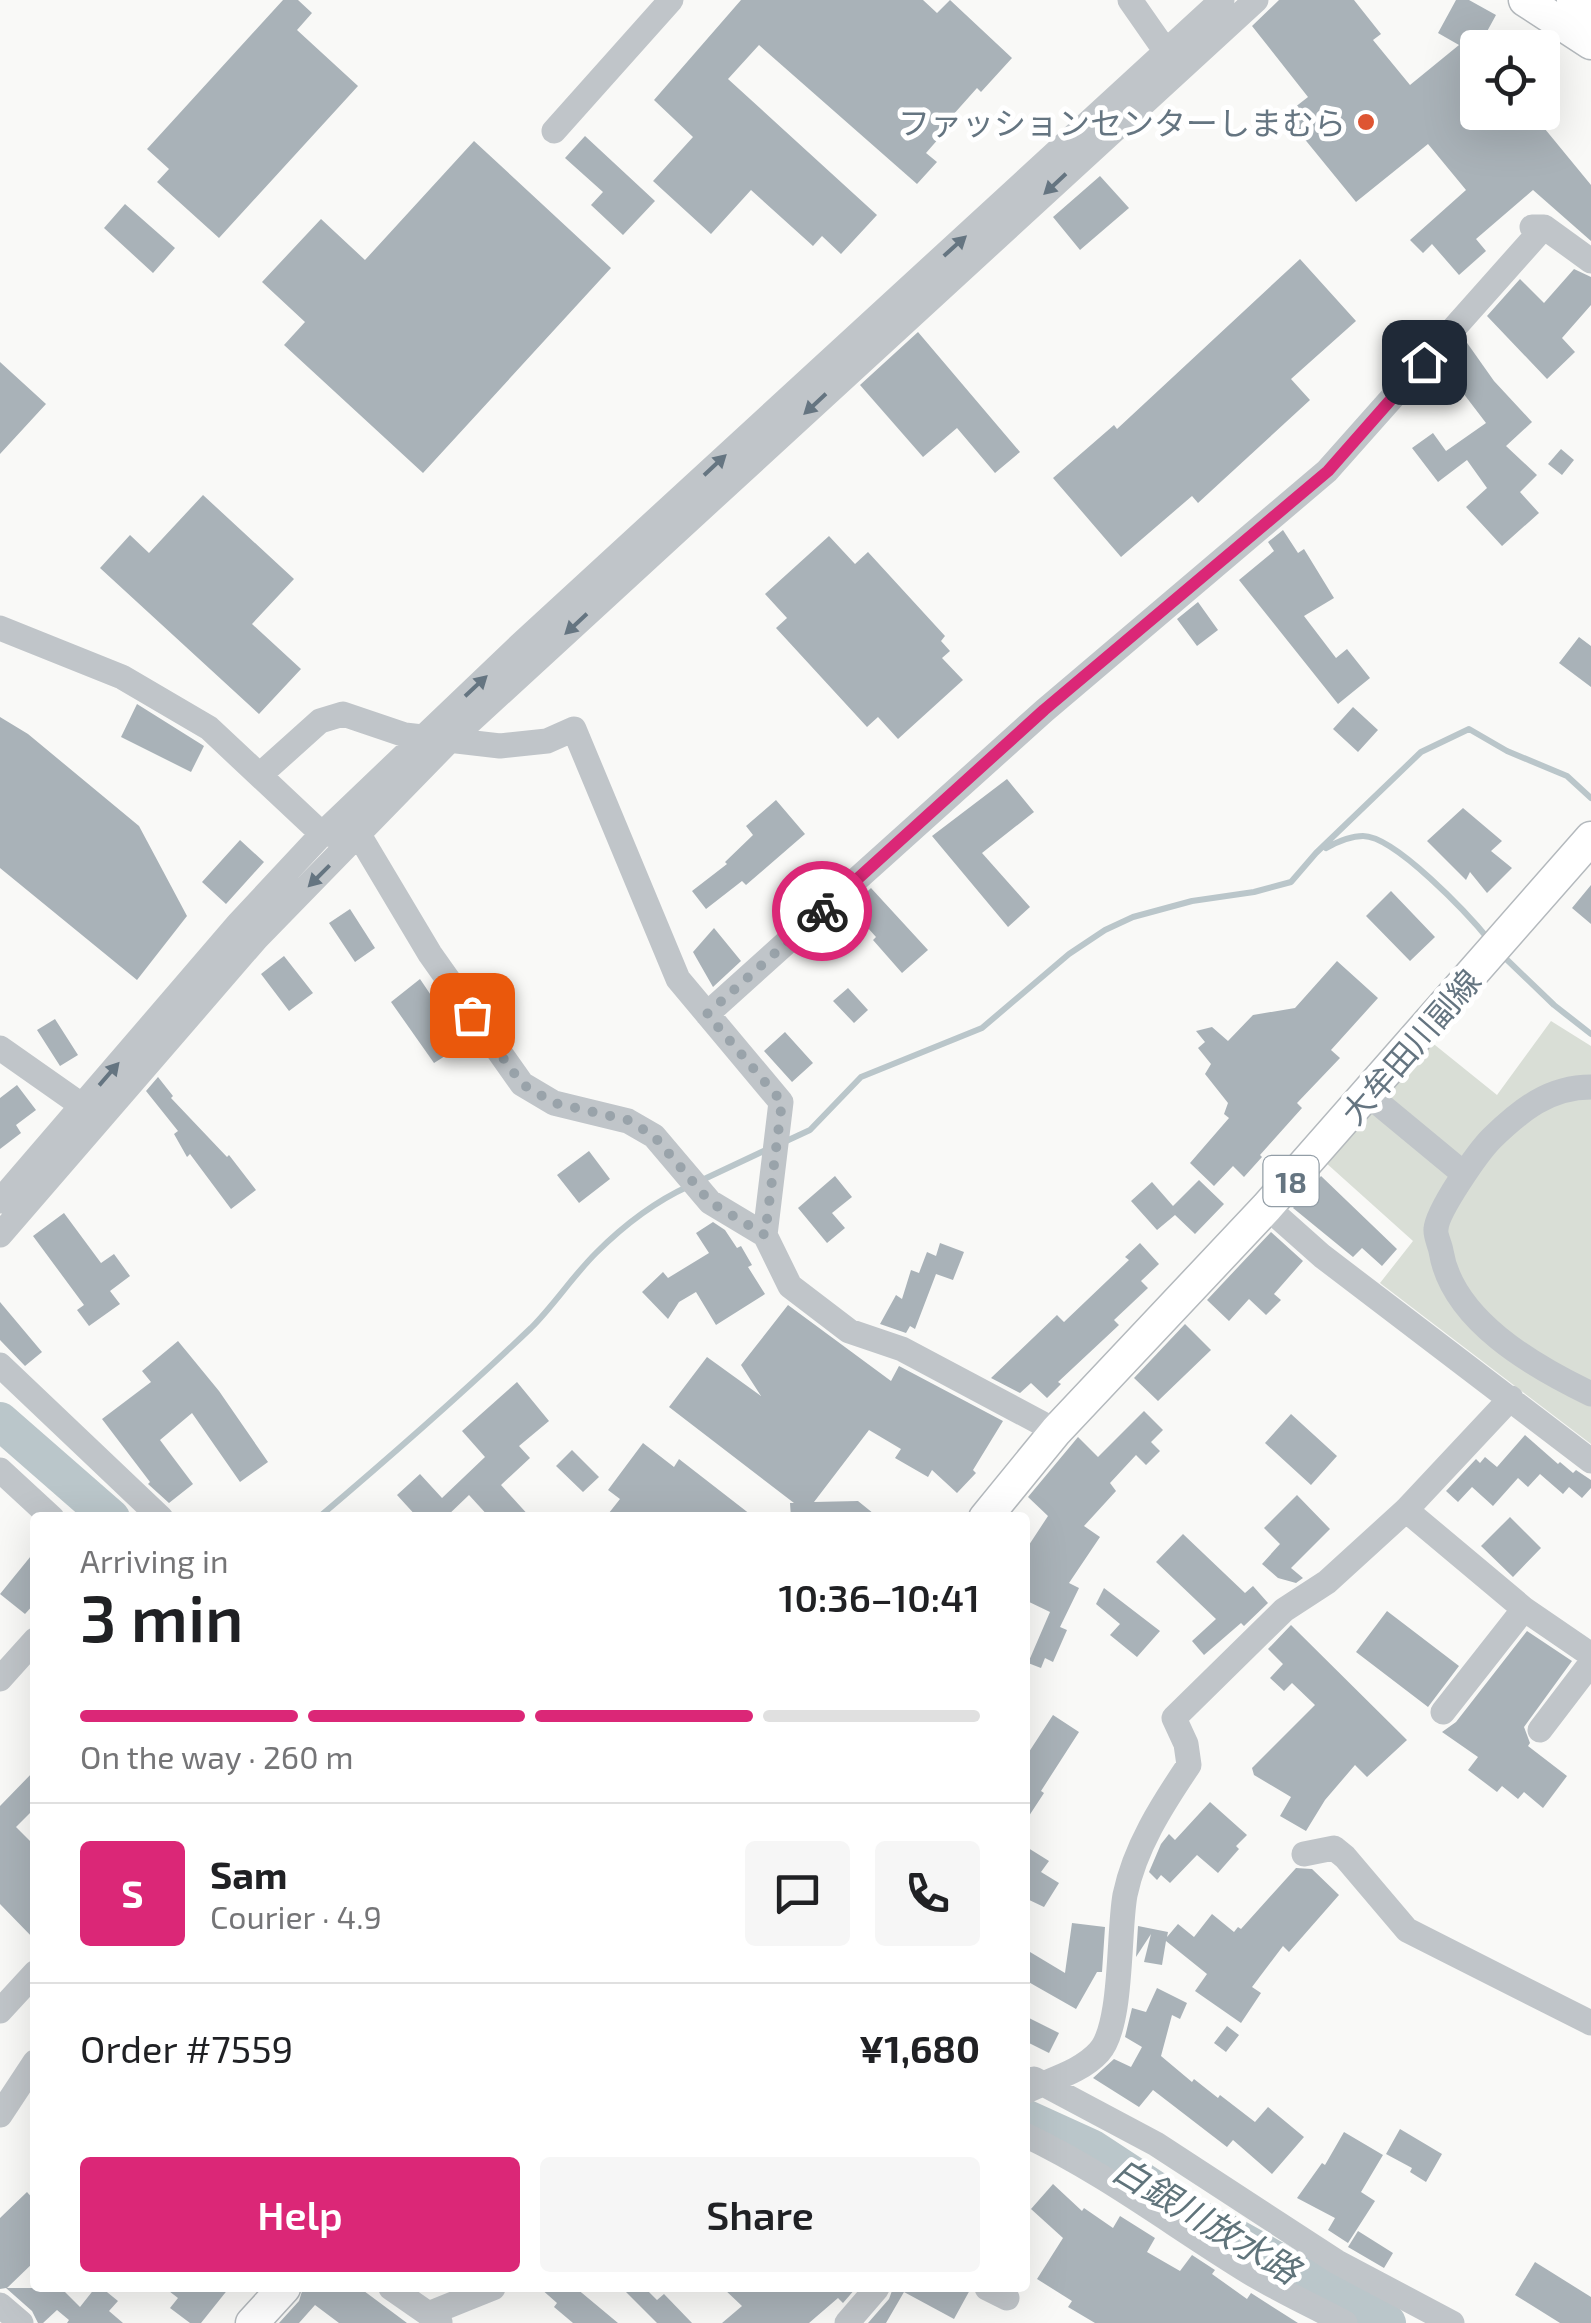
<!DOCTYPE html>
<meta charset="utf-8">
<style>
body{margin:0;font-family:"Exo 2","Noto Sans JP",sans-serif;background:#f6f6f6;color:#202124;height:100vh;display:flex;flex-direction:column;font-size:38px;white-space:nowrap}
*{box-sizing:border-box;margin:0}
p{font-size:32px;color:#757577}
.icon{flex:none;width:55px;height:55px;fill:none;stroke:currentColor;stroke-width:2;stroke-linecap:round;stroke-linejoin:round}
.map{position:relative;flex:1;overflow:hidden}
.sheet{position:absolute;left:30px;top:1512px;width:1000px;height:780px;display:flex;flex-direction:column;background:#fff;border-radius:10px;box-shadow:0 10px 40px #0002}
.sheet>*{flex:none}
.tools{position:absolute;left:1460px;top:30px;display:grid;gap:20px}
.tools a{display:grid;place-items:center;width:100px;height:100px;border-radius:10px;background:#fff;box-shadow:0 10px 40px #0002;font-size:50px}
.pin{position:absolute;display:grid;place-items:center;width:85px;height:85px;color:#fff;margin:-42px;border-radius:20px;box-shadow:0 5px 15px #0006}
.courier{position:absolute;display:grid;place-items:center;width:100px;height:100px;margin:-50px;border:8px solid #db2777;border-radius:50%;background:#fff;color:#222;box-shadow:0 2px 12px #0007}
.headline em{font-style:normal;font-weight:600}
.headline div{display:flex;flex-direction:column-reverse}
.headline{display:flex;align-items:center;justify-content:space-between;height:170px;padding:0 50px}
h1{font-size:65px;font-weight:600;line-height:75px}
.bar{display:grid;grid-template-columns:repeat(4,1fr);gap:15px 10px;align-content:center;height:120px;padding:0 50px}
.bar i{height:12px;border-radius:8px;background:#e0e0e0}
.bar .selected{background:#db2777}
.bar p{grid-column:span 4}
.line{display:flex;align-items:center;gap:25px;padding:0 50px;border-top:2px solid #e0e0e0}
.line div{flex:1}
.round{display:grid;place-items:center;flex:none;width:105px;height:105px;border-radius:10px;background:#f6f6f6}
.button{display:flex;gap:20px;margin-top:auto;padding:20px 50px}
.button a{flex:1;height:115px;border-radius:10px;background:#db2777;color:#fff;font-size:40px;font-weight:600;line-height:115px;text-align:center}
.button a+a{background:#f6f6f6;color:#202124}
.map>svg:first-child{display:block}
</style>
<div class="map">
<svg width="1591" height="2323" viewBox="0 0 1591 2323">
<rect width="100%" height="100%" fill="#f9f9f7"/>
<!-- green -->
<path fill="#d9ded6" d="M1551,1021L1591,1046V1444L1380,1283L1413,1241L1325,1162L1430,1041L1497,1095Z"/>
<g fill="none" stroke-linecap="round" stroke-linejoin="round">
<!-- stream -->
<path stroke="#bac6ca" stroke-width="6" d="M1326,848C1337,842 1350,836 1363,836C1395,836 1469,915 1490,941
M1501,954L1554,1005L1591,1034
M782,1143L810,1130L861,1077L982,1028L1069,954L1105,930L1133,917L1192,901L1254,892L1291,882L1316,853L1421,752L1469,729L1507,751L1567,776L1591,798
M700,1181L770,1148
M318,1518C391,1456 462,1394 531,1328C554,1305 572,1277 596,1253C623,1226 654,1202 689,1186"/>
<!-- river -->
<path stroke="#bac6ca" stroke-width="38" d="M0,1421L111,1518
M1025,2118L1091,2148L1213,2228L1222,2230L1387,2323"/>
</g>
<!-- building -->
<path fill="#a9b2b8" d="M283,0H298L312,13L297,30L358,86L219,238L157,182L169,169L147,149Z
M741,0H923L937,13L950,0L1012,58L981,92L977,88L936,134L940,137L926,153L937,162L917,184L759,45L728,79L877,215L841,254L822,236L813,246L751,190L711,234L653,181L693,137L654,100Z
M1279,0H1354L1381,34L1373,40L1410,85L1459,45L1438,33L1456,0H1469L1496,15L1478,48V112H1531L1591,185V241L1533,190L1476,239L1486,251L1459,275L1432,244L1423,253L1410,240L1466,190L1428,144L1356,202L1285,115L1308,97L1252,26Z
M585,136L655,201L623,235L591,205L603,192L565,158Z
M474,141L611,268L423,473L284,345L305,322L262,282L321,219L365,260Z
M1100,176L1129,208L1080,250L1053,217Z
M125,204L175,248L153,273L104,228Z
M1300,259L1356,321L1291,379L1310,400L1198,503L1192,496L1121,557L1053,478L1114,425L1117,429Z
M1574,269L1591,277V305L1562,338L1575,352L1547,379L1487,316L1520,279L1544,303Z
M918,332L1020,452L995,473L957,428L923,457L860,385Z
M1465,340L1494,381L1532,422L1506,446L1537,475L1520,492L1539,513L1502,546L1466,507L1487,488L1467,460L1438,482L1412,448L1433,433L1446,451L1486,423L1447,372L1432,385L1429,381Z
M0,362L46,404L0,454Z
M1561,449L1574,460L1562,475L1548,464Z
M203,495L294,579L252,624L301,669L259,714L100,568L130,535L149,553Z
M1283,530L1298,553L1304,549L1334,598L1304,616L1336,658L1347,649L1370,678L1338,704L1239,580L1274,551L1268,542Z
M829,536L855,564L868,552L945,636L941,641L950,651L942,658L963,680L898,739L878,717L867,727L776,628L787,618L765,594Z
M1198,602L1218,630L1197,646L1177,619Z
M1579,637L1591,646V687L1559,663Z
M137,704L204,746L191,772L121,737Z
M1353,707L1378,730L1358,752L1333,729Z
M0,717L28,734L139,826L187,916L137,980L0,868Z
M1007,779L1034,812L982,853L1030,907L1008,927L932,836Z
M776,800L805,834L746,885L742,881L706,909L692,891L727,864L725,862L753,835L746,826Z
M1463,808L1502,841L1491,851L1512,868L1487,893L1470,872L1466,880L1427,841Z
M240,840L264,862L226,904L202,882Z
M1591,885V924L1572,908Z
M871,888L928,950L902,973L873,940L876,937L850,908Z
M1391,891L1435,937L1410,961L1366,916Z
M350,909L375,948L355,962L329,923Z
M714,928L741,961L713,987L693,952Z
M284,956L313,993L289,1011L261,974Z
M1337,961L1378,998L1331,1050L1340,1058L1297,1103L1302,1108L1260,1155L1262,1157L1244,1177L1233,1166L1214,1186L1190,1163L1229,1118L1224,1114L1228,1103L1205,1074L1211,1064L1198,1048L1205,1042L1196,1031L1212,1027L1228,1041L1253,1015L1295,1008Z
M420,979L464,1044L434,1063L391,1002Z
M848,988L868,1010L854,1023L833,1001Z
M55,1019L78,1055L60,1066L37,1030Z
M785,1032L813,1063L792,1082L764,1051Z
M158,1077L173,1096L171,1098L227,1157L229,1155L256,1190L231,1209L190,1154L187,1157L174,1134L178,1131L146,1091Z
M17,1085L36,1110L16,1125L21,1133L0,1149V1098Z
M589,1151L610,1179L579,1203L557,1175Z
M835,1176L852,1197L832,1213L845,1228L827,1243L798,1208Z
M1321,1176L1397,1249L1382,1266L1362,1248L1353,1257L1293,1208Z
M1199,1180L1224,1204L1195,1234L1175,1215L1157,1230L1131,1201L1152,1182L1173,1206Z
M64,1213L101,1263L114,1254L130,1276L110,1291L120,1304L89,1326L77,1310L84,1305L33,1236Z
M713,1222L725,1230L737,1248L741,1246L752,1265L748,1267L765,1294L716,1325L696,1292L679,1302L668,1319L642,1292L663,1272L668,1278L709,1253L696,1233Z
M1271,1232L1303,1261L1274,1294L1281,1300L1266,1315L1249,1299L1229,1321L1207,1300Z
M940,1243L964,1252L953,1280L936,1274L915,1329L910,1326L906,1333L880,1324L896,1295L902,1299L911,1270L919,1273L927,1252L936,1256Z
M1140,1243L1159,1264L1141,1281L1148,1288L1114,1320L1119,1325L1058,1382L1061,1384L1047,1398L1031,1383L1020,1393L991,1378L1057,1315L1064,1322L1129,1260L1125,1257Z
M0,1302L42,1352L25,1366L0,1340Z
M788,1305L891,1381L899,1366L1003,1421L973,1470L976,1473L957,1493L932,1470L928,1477L895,1458L901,1449L869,1430L814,1502L858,1501L879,1518H791L790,1503H794L669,1407L707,1357L761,1396L741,1365Z
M1185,1324L1211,1350L1158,1401L1134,1378Z
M178,1341L219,1391L268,1462L240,1482L192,1413L160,1440L193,1484L169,1503L148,1484L150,1482L102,1419L151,1382L142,1371Z
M517,1382L549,1421L519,1446L530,1458L501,1485L531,1518H490L469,1495L445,1518H418L397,1495L420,1474L442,1498L485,1457L462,1431Z
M1144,1411L1163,1430L1151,1442L1160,1451L1146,1465L1136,1455L1110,1483L1116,1491L1084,1526L1100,1537L1069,1583L1079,1588L1060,1627L1067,1630L1053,1662L1045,1658L1041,1668L1028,1663L1050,1612L1025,1600V1551L1048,1516L1028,1497L1078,1437L1098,1457Z
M1291,1414L1337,1456L1311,1485L1265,1443Z
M1525,1435L1558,1464L1560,1462L1573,1473L1576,1470L1591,1480V1488L1582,1498L1569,1487L1563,1494L1540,1474L1528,1487L1518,1478L1493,1506L1472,1487L1458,1502L1446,1491L1476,1459L1480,1463L1485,1457L1497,1467Z
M643,1443L674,1467L679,1459L755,1518H605L620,1499L608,1490Z
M572,1450L599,1477L583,1492L556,1466Z
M1297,1495L1330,1529L1291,1568L1303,1578L1296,1583L1278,1578L1262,1564L1280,1544L1264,1528Z
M1510,1517L1541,1548L1513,1577L1481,1546Z
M1183,1534L1245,1593L1253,1586L1268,1603L1244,1626L1241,1623L1204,1655L1192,1641L1216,1619L1156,1562Z
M35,1551V1603L25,1614L0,1594Z
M1104,1588L1160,1631L1137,1657L1110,1635L1120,1624L1096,1604Z
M1387,1611L1459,1666L1428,1707L1356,1652Z
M1291,1625L1407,1740L1367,1777L1355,1765L1325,1800L1306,1831L1280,1816L1291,1797L1254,1775L1252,1768L1315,1705L1292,1683L1284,1691L1270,1678L1283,1664L1268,1649Z
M1527,1631L1572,1661L1524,1727L1530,1743L1528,1746L1567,1776L1543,1808L1524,1792L1518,1799L1502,1786L1497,1792L1468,1770L1478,1757L1442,1732L1456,1722Z
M1053,1715L1079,1732L1041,1791L1044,1793L1025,1822V1758Z
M35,1770V1808L16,1827L35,1846V1940L0,1904V1806Z
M1210,1802L1247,1835L1236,1846L1239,1849L1218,1873L1197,1855L1170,1883L1161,1875L1157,1880L1149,1872L1161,1844L1169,1834L1175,1840Z
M1025,1846L1049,1861L1041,1872L1059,1883L1044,1907L1025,1898Z
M1296,1868L1312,1869L1339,1895L1289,1952L1283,1946L1252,1987L1261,1993L1241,2023L1195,1991L1207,1974L1166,1941L1162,1965L1144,1962L1151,1934L1136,1957L1138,1926L1168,1932L1167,1937L1178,1924L1194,1937L1212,1914L1234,1932L1238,1927L1241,1929Z
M1072,1923L1105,1927L1102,1972H1097L1076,2009L1025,1980V1949L1065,1973Z
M1157,1988L1187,2003L1180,2019L1172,2015L1161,2056L1192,2082L1194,2079L1218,2098L1220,2095L1255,2122L1268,2107L1304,2137L1272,2174L1233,2140L1227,2147L1153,2090L1139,2107L1093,2078L1114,2059L1131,2067L1142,2047L1125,2037L1132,2008L1146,2012Z
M1025,2016L1059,2033L1049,2053L1025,2041Z
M1227,2026L1239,2035L1226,2052L1214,2043Z
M1400,2129L1442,2154L1426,2182L1410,2172L1412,2168L1386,2154Z
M1344,2132L1383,2155L1361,2192L1375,2201L1348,2243L1328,2230L1335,2218L1297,2198L1322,2163L1325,2165Z
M1053,2184L1082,2211L1084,2208L1113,2228L1120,2216L1155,2238L1147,2252L1180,2271L1192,2255L1215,2270L1212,2274L1247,2299L1251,2293L1298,2323H1095L1068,2307L1072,2301L1037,2279L1063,2238L1031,2209Z
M27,2192L35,2201V2261L7,2288H61L80,2307L95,2288H102L118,2301L109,2311L123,2323H67L69,2320L57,2310L43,2323H38L32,2311L6,2288L0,2289V2218Z
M1358,2231L1393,2253L1384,2268L1348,2247Z
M1535,2262L1591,2297V2323H1560L1515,2295Z
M165,2288H229L201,2323H190L170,2308L178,2298Z
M303,2288H360L407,2323H339L315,2305L299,2323H279L299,2301Z
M540,2288H576L618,2323H573L554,2307L557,2303Z
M622,2288H645L657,2300L664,2294L692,2323H657Z
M723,2288H856L843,2303L838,2298L809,2323H722L742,2306Z
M893,2288H971L954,2319L904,2292L886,2323H868L889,2299Z"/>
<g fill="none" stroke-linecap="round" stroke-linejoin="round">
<defs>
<path id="major" d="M1525,0L1591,43
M1573,0L1591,12
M985,1518L1056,1431L1267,1207L1591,838
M252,2323L284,2288"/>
</defs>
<!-- major casing -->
<use href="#major" stroke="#b4b9bd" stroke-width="35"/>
<!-- minor -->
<path stroke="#c0c5c9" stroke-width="25" d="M1130,0L1176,66
M554,131L671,0
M1532,227H1544L1591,261
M0,628L122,677L209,728L322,834L359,835L430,954L522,1084L554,1103L628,1121L654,1136L710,1202L765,1235L790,1286L849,1331L902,1349L1056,1431
M261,774L320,721L343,714L405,735L500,746L547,741L574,729L678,979L781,1102L765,1235
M707,1014L1044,711L1327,471L1544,227
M0,1048L94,1114
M1591,1087C1549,1087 1521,1110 1492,1138C1478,1152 1437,1211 1436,1229C1435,1235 1440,1245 1441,1251C1452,1320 1533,1366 1591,1394
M1377,1102L1464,1174
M0,1201L239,923L322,834L522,643L1222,0
M1267,1207L1322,1256L1591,1461
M0,1235L256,939L451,739L1256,0
M0,1365L161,1518
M0,1470L52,1518
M1406,1510L1524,1609L1591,1655
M0,1679L35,1640
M1443,1712L1524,1609
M1540,1730L1591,1663
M1304,1854L1334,1848L1345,1857L1407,1930L1591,2023
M0,2011L35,1973
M1034,2079L1156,2144L1337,2262L1452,2323
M1025,2092C1048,2080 1080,2073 1099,2052C1123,2026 1118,1933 1125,1895C1135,1847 1162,1805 1189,1765L1186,1744L1174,1718L1284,1610L1327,1582L1406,1510L1511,1398
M0,2115L35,2062
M1025,2135C1105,2173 1174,2226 1249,2272C1280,2291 1313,2306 1345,2323
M391,2288L440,2322
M987,2288L1007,2298
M0,2305L21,2323
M428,2314L493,2288
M847,2323L877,2288"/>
<!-- major -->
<use href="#major" stroke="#fff" stroke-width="32"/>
</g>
<!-- one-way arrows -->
<defs><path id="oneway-solid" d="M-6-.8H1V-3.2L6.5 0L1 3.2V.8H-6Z" transform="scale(2.5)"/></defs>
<g fill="#657581">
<use href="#oneway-solid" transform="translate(1055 184) rotate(137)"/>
<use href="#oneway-solid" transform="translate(955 246) rotate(-42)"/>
<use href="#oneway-solid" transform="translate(815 404) rotate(137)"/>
<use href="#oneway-solid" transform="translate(715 465) rotate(-43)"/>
<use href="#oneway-solid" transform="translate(576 624) rotate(137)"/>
<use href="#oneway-solid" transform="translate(476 686) rotate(-43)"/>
<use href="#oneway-solid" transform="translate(319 876) rotate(135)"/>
<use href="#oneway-solid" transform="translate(109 1074) rotate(-49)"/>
</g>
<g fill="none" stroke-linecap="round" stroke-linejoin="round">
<!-- done -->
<path stroke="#99a3aa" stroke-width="10" stroke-dasharray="0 18" d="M472,1015L522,1084L554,1103L628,1120L654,1136L710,1202L765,1235L782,1102L707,1014L822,911"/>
<!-- route -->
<path stroke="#db2777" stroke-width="12" d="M822,911L1044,710L1328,471L1424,362"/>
</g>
<!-- markers -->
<circle fill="#de5532" stroke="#fff" stroke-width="4" cx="1366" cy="122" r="10"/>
<g text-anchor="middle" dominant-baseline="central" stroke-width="10" stroke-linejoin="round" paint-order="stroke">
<!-- shield labels -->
<rect fill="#fff" stroke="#939ea7" stroke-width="2.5" x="1263.5" y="1156" width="55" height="50" rx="8"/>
<g font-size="30" font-weight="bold" fill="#657581">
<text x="1291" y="1181">18</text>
</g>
<!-- poi labels -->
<g font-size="32" fill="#657581" stroke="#fff" text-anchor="end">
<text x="1346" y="122">ファッションセンターしまむら</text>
</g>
<!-- street labels -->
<g font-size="32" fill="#657581" stroke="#fff">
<text transform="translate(1410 1046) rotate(-49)">大牟田川副線</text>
</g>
<!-- water labels -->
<g font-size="35" font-style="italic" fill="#60747b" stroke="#fff">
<text transform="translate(1207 2219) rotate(31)">白銀川放水路</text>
</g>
</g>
</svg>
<div class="tools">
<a><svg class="icon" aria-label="locate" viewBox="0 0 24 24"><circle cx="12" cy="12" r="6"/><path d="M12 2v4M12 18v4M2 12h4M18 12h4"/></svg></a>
</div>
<div class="pin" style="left:472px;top:1015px;background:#ea580c"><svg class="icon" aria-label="bag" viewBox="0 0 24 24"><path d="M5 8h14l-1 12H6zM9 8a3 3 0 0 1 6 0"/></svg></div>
<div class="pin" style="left:1424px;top:362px;background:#1f2937"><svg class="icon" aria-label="home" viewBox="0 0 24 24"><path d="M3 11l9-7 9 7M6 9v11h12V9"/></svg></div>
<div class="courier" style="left:822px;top:911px"><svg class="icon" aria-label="bike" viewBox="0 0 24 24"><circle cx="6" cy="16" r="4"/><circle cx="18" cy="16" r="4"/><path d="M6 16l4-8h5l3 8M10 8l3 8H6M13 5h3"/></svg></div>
<section class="sheet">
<div class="headline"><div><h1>3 min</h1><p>Arriving in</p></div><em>10:36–10:41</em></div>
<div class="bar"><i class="selected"></i><i class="selected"></i><i class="selected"></i><i></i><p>On the way · 260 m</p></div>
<div class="line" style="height:180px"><b class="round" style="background:#db2777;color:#fff">S</b><div><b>Sam</b><p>Courier · 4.9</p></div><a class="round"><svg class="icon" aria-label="chat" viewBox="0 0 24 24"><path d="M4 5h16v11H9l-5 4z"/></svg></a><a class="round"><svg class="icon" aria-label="phone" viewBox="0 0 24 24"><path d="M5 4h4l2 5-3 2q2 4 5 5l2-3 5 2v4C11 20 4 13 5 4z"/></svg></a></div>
<div class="line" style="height:130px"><div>Order #7559</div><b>¥1,680</b></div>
<div class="button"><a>Help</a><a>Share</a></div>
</section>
</div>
